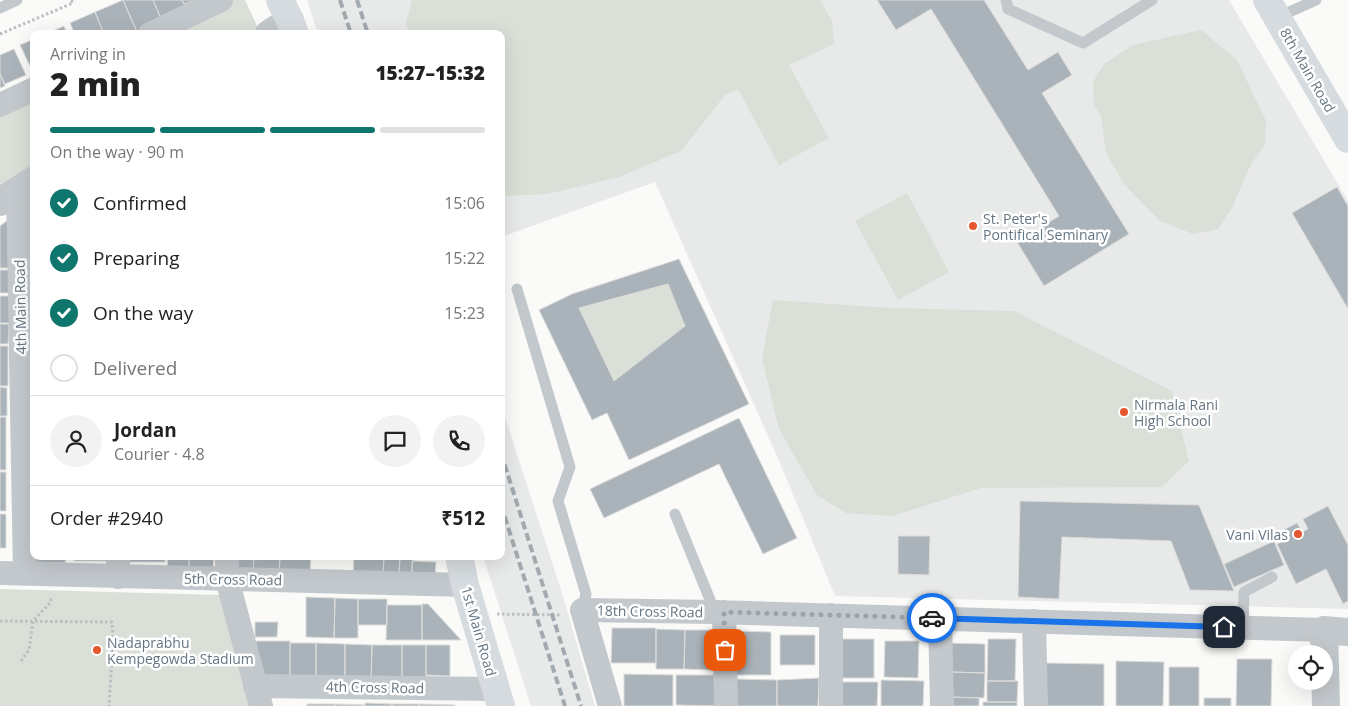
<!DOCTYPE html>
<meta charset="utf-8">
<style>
body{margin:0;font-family:"Open Sans",sans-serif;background:#f2f2f2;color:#222;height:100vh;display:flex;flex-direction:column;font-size:19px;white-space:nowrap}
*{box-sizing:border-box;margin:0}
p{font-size:16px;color:#767676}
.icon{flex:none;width:28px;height:28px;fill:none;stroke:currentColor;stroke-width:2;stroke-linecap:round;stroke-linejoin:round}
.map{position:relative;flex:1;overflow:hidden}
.sheet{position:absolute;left:30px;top:30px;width:475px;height:530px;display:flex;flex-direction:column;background:#fff;border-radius:10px;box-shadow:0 5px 20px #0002}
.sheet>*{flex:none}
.fabs{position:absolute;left:1288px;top:645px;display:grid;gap:10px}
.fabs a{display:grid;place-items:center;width:45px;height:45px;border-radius:50%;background:#fff;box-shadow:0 5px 20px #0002;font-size:25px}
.pin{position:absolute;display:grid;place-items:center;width:42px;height:42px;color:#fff;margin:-21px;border-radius:10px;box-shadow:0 2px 8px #0006}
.courier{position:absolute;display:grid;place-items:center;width:50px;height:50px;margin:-25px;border:4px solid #1a73e8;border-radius:50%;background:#fff;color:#222;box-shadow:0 1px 6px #0007}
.headline em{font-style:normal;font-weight:800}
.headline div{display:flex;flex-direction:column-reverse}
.headline{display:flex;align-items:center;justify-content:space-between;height:85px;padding:0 20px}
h1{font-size:32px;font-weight:800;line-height:38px}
.bar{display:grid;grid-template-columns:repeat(4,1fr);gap:8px 5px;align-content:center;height:60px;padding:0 20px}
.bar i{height:6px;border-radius:4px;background:#e0e0e0}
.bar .current{background:#0f766e}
.bar p{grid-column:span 4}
.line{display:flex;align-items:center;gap:12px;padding:0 20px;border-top:1px solid #e0e0e0}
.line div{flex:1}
.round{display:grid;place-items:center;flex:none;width:52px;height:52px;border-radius:26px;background:#f2f2f2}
ol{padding:0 20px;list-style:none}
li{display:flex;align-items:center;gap:15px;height:55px}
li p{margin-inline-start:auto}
li .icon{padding:5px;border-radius:50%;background:#0f766e;color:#fff;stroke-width:4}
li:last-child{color:#767676}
li i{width:28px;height:28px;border:2px solid #e0e0e0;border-radius:50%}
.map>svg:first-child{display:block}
</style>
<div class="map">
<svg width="1348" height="706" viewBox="0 0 1348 706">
<rect width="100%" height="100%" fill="#fafaf8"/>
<!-- built -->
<path fill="#e8e9e9" d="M307,0H1229L1348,201V609L835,596L780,463L655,182L501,237V34H318Z
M501,405L562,593L595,706H531L483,556H501Z"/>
<!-- green -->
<path fill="#dadfd7" d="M233,0H245L259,30L253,34H163Z
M412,0H820L832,21L834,44L789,65L829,138L779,165L738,89L725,95L681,151L619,177L547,194L501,196V34H410L406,24Z
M1201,30L1237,60L1266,121L1265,145L1251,164L1232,208L1218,229L1193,234L1160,221L1124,184L1106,153L1101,116L1094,106L1093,82L1104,64L1133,45Z
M34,96V173L0,193V112Z
M907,193L949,272L898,300L855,221Z
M668,284L685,326L614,381L579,308Z
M773,300L891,308L1014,311L1172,391L1189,461L1162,487L981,488L892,516L846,513L817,495L779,429L762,359Z
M0,589L221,595L251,706H0Z"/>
<!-- building -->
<path fill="#aab3b9" stroke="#dcdcda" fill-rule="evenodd" d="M123,0H153L162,21L137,32Z
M123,0L137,32L132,34H104L95,12Z
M153,0H182L187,10L162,21Z
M182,0H195L184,4Z
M877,0H984L1028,70L1058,52L1072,75L1042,93L1129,234L1044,286L1017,242L1059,216L931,9L896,30Z
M95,12L104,34H75L70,23Z
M64,26L67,34H46Z
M34,39V70H32L20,45Z
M14,49L26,75L5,84L0,74V55Z
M0,74L5,86L0,88Z
M1337,187L1348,206V309L1292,213Z
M12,217L11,268H0V226Z
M32,235H34V268H32Z
M679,259L749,404L629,460L607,413L592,420L539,310L572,294ZM668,284L685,326L614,381L579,308Z
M0,270H11V293H0Z
M28,271H34V300H28Z
M0,296H12V323H0Z
M28,300H34V318H28Z
M28,318H34V347H28Z
M0,324H9L8,344H0Z
M0,346H8V386H0Z
M0,387L7,388V416H0Z
M0,417H6V470H0Z
M739,418L797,538L763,554L719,464L604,518L590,489Z
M0,472H6V511H0Z
M1020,501L1199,505L1234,591L1190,590L1171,541L1062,537L1059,599L1018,597Z
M1328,506L1348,545V601L1343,604L1326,569L1296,584L1277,544L1287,539L1283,530L1297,523L1302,532L1308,529L1303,519Z
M0,514H6V548H0Z
M898,536H930L929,575L898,574Z
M1274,541L1284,565L1234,587L1224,564Z
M34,556H66L65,563L32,562Z
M74,556H110V561H74Z
M125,556H165V562H125Z
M168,556H189V572L167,571Z
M189,556H214L213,572H189Z
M232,556H254L253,574L232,573Z
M254,556H280L279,575H253Z
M280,556H311L310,575H279Z
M354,556H384L383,576L353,575Z
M384,556H400L399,576H383Z
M400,556H413L412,574H399Z
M412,561L436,562L435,578H412Z
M306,597L335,598L334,638L306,637Z
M335,598L358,599V638H334Z
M358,599H387V625H358Z
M422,604H428L461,640H422Z
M387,605H422V640H386Z
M255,622H278L277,637H255Z
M612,628H656V663H611Z
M656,629L685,630L684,669H656Z
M685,630H714V670L684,669Z
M734,631L771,632V675H734Z
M780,635H815V665H780Z
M842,639H874V678H841Z
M988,639H1016L1015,681H987Z
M256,641H290V678L255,677Z
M885,641H919L918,678L884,677Z
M290,643H316V678H290Z
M316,643L345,644V682H316Z
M949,643L985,644V673L951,672Z
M345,644L372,645L371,682H345Z
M372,645H402V682H371Z
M402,645H426V679H402Z
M426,645H450V676L426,675Z
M1237,659H1272L1271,706H1236Z
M1116,661L1164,662L1163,706H1116Z
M1045,663L1104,664V706H1044Z
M1169,667H1199V706H1169Z
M951,672L985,673L984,698L950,697Z
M624,674L673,675V706H624Z
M676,675H720L719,706L676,705Z
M819,678L818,706H777V680Z
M736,679L777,680V706H735Z
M881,680L924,681L923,706H881Z
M987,681H1018L1017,702H987Z
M837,682H878L877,706H837Z
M949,697L979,698V706H949Z
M1204,698H1231V706H1204Z
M983,702H1017V706H983Z
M365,703L392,704V706H365Z
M307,704H335V706H307Z
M335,704L365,705V706H335Z
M392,704H419V706H392Z
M419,704L455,705V706H419Z"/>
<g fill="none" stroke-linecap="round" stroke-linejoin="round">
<!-- path -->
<path stroke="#bbbfc2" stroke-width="3" stroke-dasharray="2.5 2.5" stroke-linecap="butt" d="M0,34L73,3L71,0
M497,614L561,615
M0,621L112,622L113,639L109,706
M21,661L29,650L33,621L51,602V596"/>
<!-- service -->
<path stroke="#c3c8cc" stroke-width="11" d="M1006,0L1008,9L1083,43L1152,0
M0,8L17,0
M1278,17L1316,0
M517,289L570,467L558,501L586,594L582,610
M675,514L715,612
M1243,627L1244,592L1272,577"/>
<!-- minor -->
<path stroke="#c3c8cc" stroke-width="24" d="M150,34L221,0
M0,105L34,89
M18,190L25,574
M227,556V579L261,706
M0,573L465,585
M118,577V556
M724,612L726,706
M831,615V706
M940,618L942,706
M1034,621L1036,706
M255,686L495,689
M610,706L582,610L715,612L1324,630"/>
<!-- tertiary -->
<path stroke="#c3c8cc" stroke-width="28" d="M269,34L290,20
M0,202L34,180
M1326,706L1324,630L1348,632"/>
<!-- secondary -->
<path stroke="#d6dbdf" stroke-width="28" d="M280,0L290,20L295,34
M1267,0L1348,139
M459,556L465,585L501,706"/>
<!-- rail -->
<path stroke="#a2aab0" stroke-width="4" stroke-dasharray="8 4" stroke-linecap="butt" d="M340,0L351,34
M357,0L368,34
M501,453L581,706
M501,505L565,706"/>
</g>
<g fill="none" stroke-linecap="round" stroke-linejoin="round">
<!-- done -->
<path stroke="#99a4ac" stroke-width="5" stroke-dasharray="0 9" d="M725,650L724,612L932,618"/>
<!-- route -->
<path stroke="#1a73e8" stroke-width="6" d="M932,618L1224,627"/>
</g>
<!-- markers -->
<g fill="#e4572e" stroke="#fff" stroke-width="2">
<circle cx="973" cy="226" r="5"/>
<circle cx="1124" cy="412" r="5"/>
<circle cx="1298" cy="534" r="5"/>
<circle cx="97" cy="650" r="5"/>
</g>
<g text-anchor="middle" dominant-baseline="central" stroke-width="5" stroke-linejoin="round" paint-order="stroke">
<!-- street labels -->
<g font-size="14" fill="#657683" stroke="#fff">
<text transform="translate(1308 70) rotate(60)">8th Main Road</text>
<text transform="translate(20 307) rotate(-91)">4th Main Road</text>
<text transform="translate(233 579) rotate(1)">5th Cross Road</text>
<text transform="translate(650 611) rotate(1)">18th Cross Road</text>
<text transform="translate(479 631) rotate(74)">1st Main Road</text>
<text transform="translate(375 687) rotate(1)">4th Cross Road</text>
</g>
<!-- poi labels -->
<g font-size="14" fill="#657683" stroke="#fff" text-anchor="start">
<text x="983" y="218">St. Peter's<tspan x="983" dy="16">Pontifical Seminary</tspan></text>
<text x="1134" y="404">Nirmala Rani<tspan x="1134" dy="16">High School</tspan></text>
<text x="1288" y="534" text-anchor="end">Vani Vilas</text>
<text x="107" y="642">Nadaprabhu<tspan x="107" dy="16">Kempegowda Stadium</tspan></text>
</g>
</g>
</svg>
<div class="fabs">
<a><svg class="icon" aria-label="locate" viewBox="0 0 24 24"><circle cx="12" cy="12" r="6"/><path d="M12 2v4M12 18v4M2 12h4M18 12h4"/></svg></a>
</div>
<div class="pin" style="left:725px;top:650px;background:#ea580c"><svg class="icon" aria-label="bag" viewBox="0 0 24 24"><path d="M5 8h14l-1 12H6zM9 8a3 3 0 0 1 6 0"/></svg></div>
<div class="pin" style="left:1224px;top:627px;background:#1f2937"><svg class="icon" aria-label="home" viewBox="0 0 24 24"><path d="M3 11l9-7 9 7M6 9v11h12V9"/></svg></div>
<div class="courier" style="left:932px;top:618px"><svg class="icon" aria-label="car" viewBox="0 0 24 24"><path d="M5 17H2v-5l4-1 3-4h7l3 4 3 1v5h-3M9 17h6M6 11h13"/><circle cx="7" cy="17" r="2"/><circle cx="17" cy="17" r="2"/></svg></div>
<section class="sheet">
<div class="headline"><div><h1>2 min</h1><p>Arriving in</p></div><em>15:27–15:32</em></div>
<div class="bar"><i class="current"></i><i class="current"></i><i class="current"></i><i></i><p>On the way · 90 m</p></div>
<ol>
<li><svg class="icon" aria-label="check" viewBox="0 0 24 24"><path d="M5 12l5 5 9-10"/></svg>Confirmed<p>15:06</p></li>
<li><svg class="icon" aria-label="check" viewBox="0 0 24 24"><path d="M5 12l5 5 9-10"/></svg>Preparing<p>15:22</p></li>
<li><svg class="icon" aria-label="check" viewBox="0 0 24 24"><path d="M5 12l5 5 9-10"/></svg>On the way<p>15:23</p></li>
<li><i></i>Delivered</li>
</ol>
<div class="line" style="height:90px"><a class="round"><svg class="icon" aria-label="person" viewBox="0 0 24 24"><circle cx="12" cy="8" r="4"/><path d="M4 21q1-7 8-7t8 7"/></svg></a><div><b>Jordan</b><p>Courier · 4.8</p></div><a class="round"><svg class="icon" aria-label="chat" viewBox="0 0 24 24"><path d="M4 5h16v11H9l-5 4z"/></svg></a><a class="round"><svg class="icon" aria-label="phone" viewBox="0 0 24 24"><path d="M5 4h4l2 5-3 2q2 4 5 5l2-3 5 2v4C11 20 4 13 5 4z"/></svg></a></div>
<div class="line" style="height:65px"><div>Order #2940</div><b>₹512</b></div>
</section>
</div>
